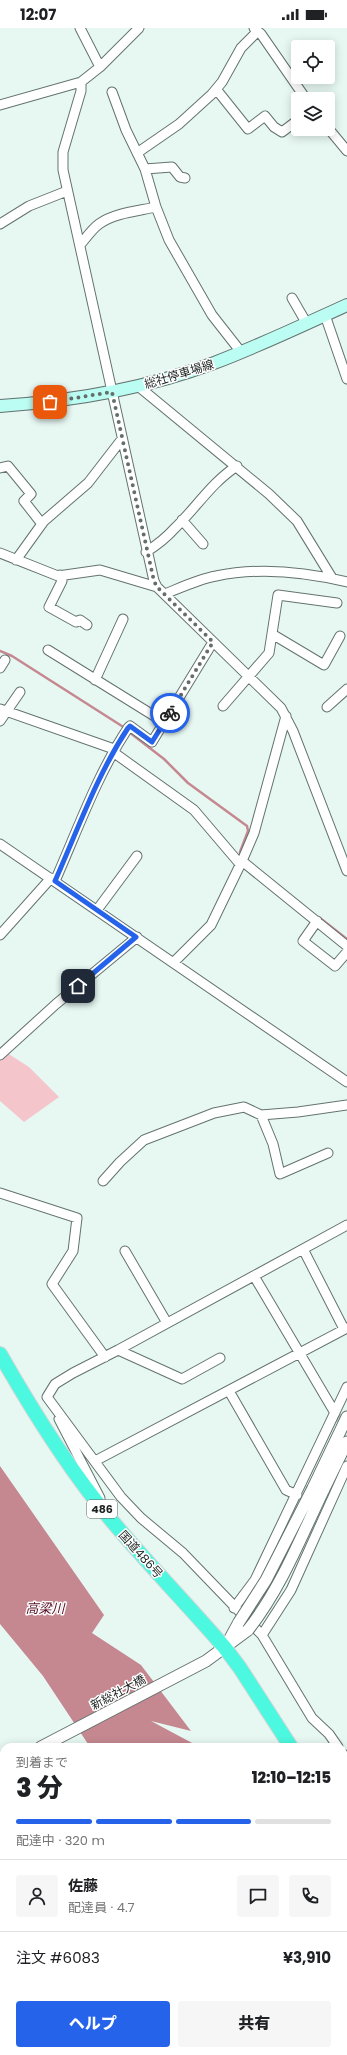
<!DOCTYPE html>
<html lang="ja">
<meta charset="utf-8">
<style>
body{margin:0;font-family:Poppins,"Noto Sans JP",sans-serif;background:#f6f6f6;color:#202124;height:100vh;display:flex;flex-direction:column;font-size:15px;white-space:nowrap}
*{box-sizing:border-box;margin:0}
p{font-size:13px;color:#757577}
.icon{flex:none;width:22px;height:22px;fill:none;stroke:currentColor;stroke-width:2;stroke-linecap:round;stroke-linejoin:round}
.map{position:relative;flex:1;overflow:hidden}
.side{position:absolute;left:0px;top:1715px;width:347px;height:312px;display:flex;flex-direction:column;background:#fff;border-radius:12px 12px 0 0;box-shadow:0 2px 10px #0003}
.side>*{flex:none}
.tools{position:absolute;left:291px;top:12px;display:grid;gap:8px}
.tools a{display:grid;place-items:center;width:44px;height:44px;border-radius:4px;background:#fff;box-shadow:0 2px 10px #0003;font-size:20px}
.pin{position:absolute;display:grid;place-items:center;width:34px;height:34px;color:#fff;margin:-17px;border-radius:8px;box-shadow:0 2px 6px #0006}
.courier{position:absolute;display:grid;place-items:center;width:40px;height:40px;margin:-20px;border:3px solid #2563eb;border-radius:50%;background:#fff;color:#222;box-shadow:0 1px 5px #0007}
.headline em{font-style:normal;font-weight:800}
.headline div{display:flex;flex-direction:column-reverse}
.headline{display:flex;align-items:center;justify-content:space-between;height:68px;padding:0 16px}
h1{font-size:26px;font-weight:800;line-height:30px}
.bar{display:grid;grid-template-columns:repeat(4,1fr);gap:6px 4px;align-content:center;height:48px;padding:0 16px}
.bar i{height:5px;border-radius:3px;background:#e0e0e0}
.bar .active{background:#2563eb}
.bar p{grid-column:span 4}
.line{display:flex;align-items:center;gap:10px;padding:0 16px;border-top:1px solid #e0e0e0}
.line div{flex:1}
.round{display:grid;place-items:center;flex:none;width:42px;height:42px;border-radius:4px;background:#f6f6f6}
.button{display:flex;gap:8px;margin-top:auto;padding:8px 16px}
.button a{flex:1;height:46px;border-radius:4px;background:#2563eb;color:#fff;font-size:16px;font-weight:800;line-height:46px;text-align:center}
.button a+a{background:#f6f6f6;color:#202124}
.status{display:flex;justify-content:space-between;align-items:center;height:28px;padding:0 20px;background:#fff;direction:ltr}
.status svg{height:11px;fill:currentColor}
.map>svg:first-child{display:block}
</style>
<div class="status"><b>12:07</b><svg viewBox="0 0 49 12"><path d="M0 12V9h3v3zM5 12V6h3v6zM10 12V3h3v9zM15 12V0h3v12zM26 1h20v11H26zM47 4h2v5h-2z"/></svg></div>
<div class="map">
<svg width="347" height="2027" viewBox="0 0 347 2027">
<rect width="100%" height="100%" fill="#e7f8f3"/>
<!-- green -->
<path fill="#f4c6cc" d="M4,1023L29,1039L59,1069L24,1094L0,1073V1028Z"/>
<!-- water -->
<path fill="#c58890" d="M0,1438L104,1587L92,1605L141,1637L191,1703L151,1693L194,1716L196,1719H90L43,1648L0,1596Z
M343,1974L347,1981V2027H256L253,2023H343Z"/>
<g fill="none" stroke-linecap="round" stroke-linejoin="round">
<!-- stream -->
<path stroke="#c58890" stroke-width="2.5" d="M0,623L12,628L125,700
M129,704L164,731L188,755L247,798L248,803L240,824V828
M320,890L347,911"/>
<!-- minor-tunnel -->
<path stroke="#bfcdc9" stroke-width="9" stroke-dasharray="9 4.5" stroke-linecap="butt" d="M335,1385L347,1407"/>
<defs>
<path id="minor" d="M80,0L100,39
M254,0L261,6L306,71
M81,54V63L63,124V142L154,553L157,559L281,680L293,703L347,843
M216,61L248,101L265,88L274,99L282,104L298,92
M112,64L126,102L145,141L156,179L169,212L212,287L241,324
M0,77L81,54L100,39L139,0
M328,100L347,123
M137,125L179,96L212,66L222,54L241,20L257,4
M145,141L172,139L180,149L185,150
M0,196L29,178L67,163
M80,217C86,210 92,201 99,196C114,185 138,183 156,179
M292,270L307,296
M325,287L347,351
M138,358L269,466L297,493L332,550
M0,440L8,438L31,466L24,473L42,496
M182,492L203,516
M146,524C157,517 167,509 175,500C196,480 212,454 237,438
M0,525L58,548L100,542L157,559
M16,532L44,493L88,455L122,411
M60,547L62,553L49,579L76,594L80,592L87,597
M165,566C182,559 199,551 216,548C259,539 306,544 347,554
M272,606L324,637L340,608
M48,622L164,694
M0,640L5,632
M95,652L123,591
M223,678L269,625L278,567L337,575
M327,679L347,661
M0,681L114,721
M0,693L20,664
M113,724L194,782L240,836
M0,816L347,1054
M242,833L347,918
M55,853C78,801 97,747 128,700L130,698L152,714L213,614
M97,882L137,828
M317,893L303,913L335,938L347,924
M0,907L51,850
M174,934L211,897L242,833L254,805L286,688
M0,1027L56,976L137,909
M261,1087L273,1116L280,1146L328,1125
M103,1153L120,1134L144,1112L214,1085L244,1079L261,1087L298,1084L347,1077
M0,1165L77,1190L73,1223L52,1256L105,1329
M303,1221L344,1301
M125,1223L167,1295
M254,1248L335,1385
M118,1322L182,1351L220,1330
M229,1363L286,1462L297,1467
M47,1369L121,1469L141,1490L183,1525L262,1607L312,1690L329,1706L338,1719
M47,1369L55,1356L73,1345L118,1322L347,1197
M59,1391L100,1470
M95,1433L347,1300
M234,1580L255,1552L347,1359
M262,1607L291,1562L347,1438
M343,1726L347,1732
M343,1771L347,1780"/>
<path id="tertiary" d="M313,1460L347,1389
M323,1463L347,1414
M227,1616L239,1594
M41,1719L206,1633L248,1602
M0,1740L4,1738"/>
<path id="secondary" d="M0,378C73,373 145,361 214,335C259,318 303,297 347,277"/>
<path id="trunk" d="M0,1326C33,1384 69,1442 112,1493C148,1536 188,1577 225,1620L240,1640L291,1719
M343,1802L347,1809"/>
</defs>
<!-- minor casing -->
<use href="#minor" stroke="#64736f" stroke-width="11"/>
<!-- tertiary casing -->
<use href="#tertiary" stroke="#64736f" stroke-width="13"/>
<!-- secondary casing -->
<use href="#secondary" stroke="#64736f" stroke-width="14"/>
<!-- trunk casing -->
<use href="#trunk" stroke="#d6d7d7" stroke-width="16"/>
<!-- minor -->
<use href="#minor" stroke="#fff" stroke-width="9"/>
<!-- tertiary -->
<use href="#tertiary" stroke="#fff" stroke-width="11"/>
<!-- secondary -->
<use href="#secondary" stroke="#bcfdf3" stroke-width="12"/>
<!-- trunk -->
<use href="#trunk" stroke="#4cf8df" stroke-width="14"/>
<defs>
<path id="tertiary-bridge" d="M239,1594L266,1552L313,1460
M248,1602C281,1560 300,1511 323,1463"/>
</defs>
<!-- tertiary-bridge casing -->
<use href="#tertiary-bridge" stroke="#64736f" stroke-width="13" stroke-linecap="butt"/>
<!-- tertiary-bridge -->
<use href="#tertiary-bridge" stroke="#fff" stroke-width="11"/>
</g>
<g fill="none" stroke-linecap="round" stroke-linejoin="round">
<!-- done -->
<path stroke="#646e6b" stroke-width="4" stroke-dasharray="0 7.2" d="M50,374L112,364L154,553L157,559L213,614L170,685"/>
<!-- route -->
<path stroke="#2563eb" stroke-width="5" d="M78,958L136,909L55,853C78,801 97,747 128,700L130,698L152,714L170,685"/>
</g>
<g text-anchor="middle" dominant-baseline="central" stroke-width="3" stroke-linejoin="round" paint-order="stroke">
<!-- shield labels -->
<rect fill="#fff" stroke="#616564" stroke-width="1" x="87" y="1472" width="30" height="18" rx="3"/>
<g font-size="11" font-weight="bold" fill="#1d2322">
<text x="102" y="1481">486</text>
</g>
<!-- street labels -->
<g font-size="12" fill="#1d2322" stroke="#fff">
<text transform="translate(179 346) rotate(-17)">総社停車場線</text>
<text transform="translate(141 1526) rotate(48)">国道486号</text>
<text transform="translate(118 1664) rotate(-28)">新総社大橋</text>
</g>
<!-- water labels -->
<g font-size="13" font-style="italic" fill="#550a21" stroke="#fff">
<text x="45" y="1580">高梁川</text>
</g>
</g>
</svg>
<div class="tools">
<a><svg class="icon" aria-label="locate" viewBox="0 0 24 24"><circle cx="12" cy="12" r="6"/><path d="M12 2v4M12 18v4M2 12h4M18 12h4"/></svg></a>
<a><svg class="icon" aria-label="layers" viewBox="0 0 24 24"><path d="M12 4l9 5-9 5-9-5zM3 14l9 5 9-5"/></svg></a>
</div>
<div class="pin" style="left:50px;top:374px;background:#ea580c"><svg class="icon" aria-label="bag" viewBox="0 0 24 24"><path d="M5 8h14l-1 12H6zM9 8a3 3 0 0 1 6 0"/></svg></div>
<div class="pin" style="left:78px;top:958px;background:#1f2937"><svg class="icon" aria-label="home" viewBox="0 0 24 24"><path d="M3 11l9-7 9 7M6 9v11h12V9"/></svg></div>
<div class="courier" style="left:170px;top:685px"><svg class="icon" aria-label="bike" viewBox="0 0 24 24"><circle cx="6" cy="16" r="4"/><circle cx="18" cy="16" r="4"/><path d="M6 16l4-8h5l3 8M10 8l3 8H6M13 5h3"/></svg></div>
<section class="side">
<div class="headline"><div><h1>3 分</h1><p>到着まで</p></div><em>12:10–12:15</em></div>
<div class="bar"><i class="active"></i><i class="active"></i><i class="active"></i><i></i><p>配達中 · 320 m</p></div>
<div class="line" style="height:72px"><a class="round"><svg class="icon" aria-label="person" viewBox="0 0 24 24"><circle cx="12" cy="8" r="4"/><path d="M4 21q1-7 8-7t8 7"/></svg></a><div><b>佐藤</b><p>配達員 · 4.7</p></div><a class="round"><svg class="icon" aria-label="chat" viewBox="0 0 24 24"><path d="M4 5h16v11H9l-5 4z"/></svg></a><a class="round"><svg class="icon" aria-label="phone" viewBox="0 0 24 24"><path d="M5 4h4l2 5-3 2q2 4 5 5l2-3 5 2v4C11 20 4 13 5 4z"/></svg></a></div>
<div class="line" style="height:52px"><div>注文 #6083</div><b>¥3,910</b></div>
<div class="button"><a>ヘルプ</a><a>共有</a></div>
</section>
</div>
